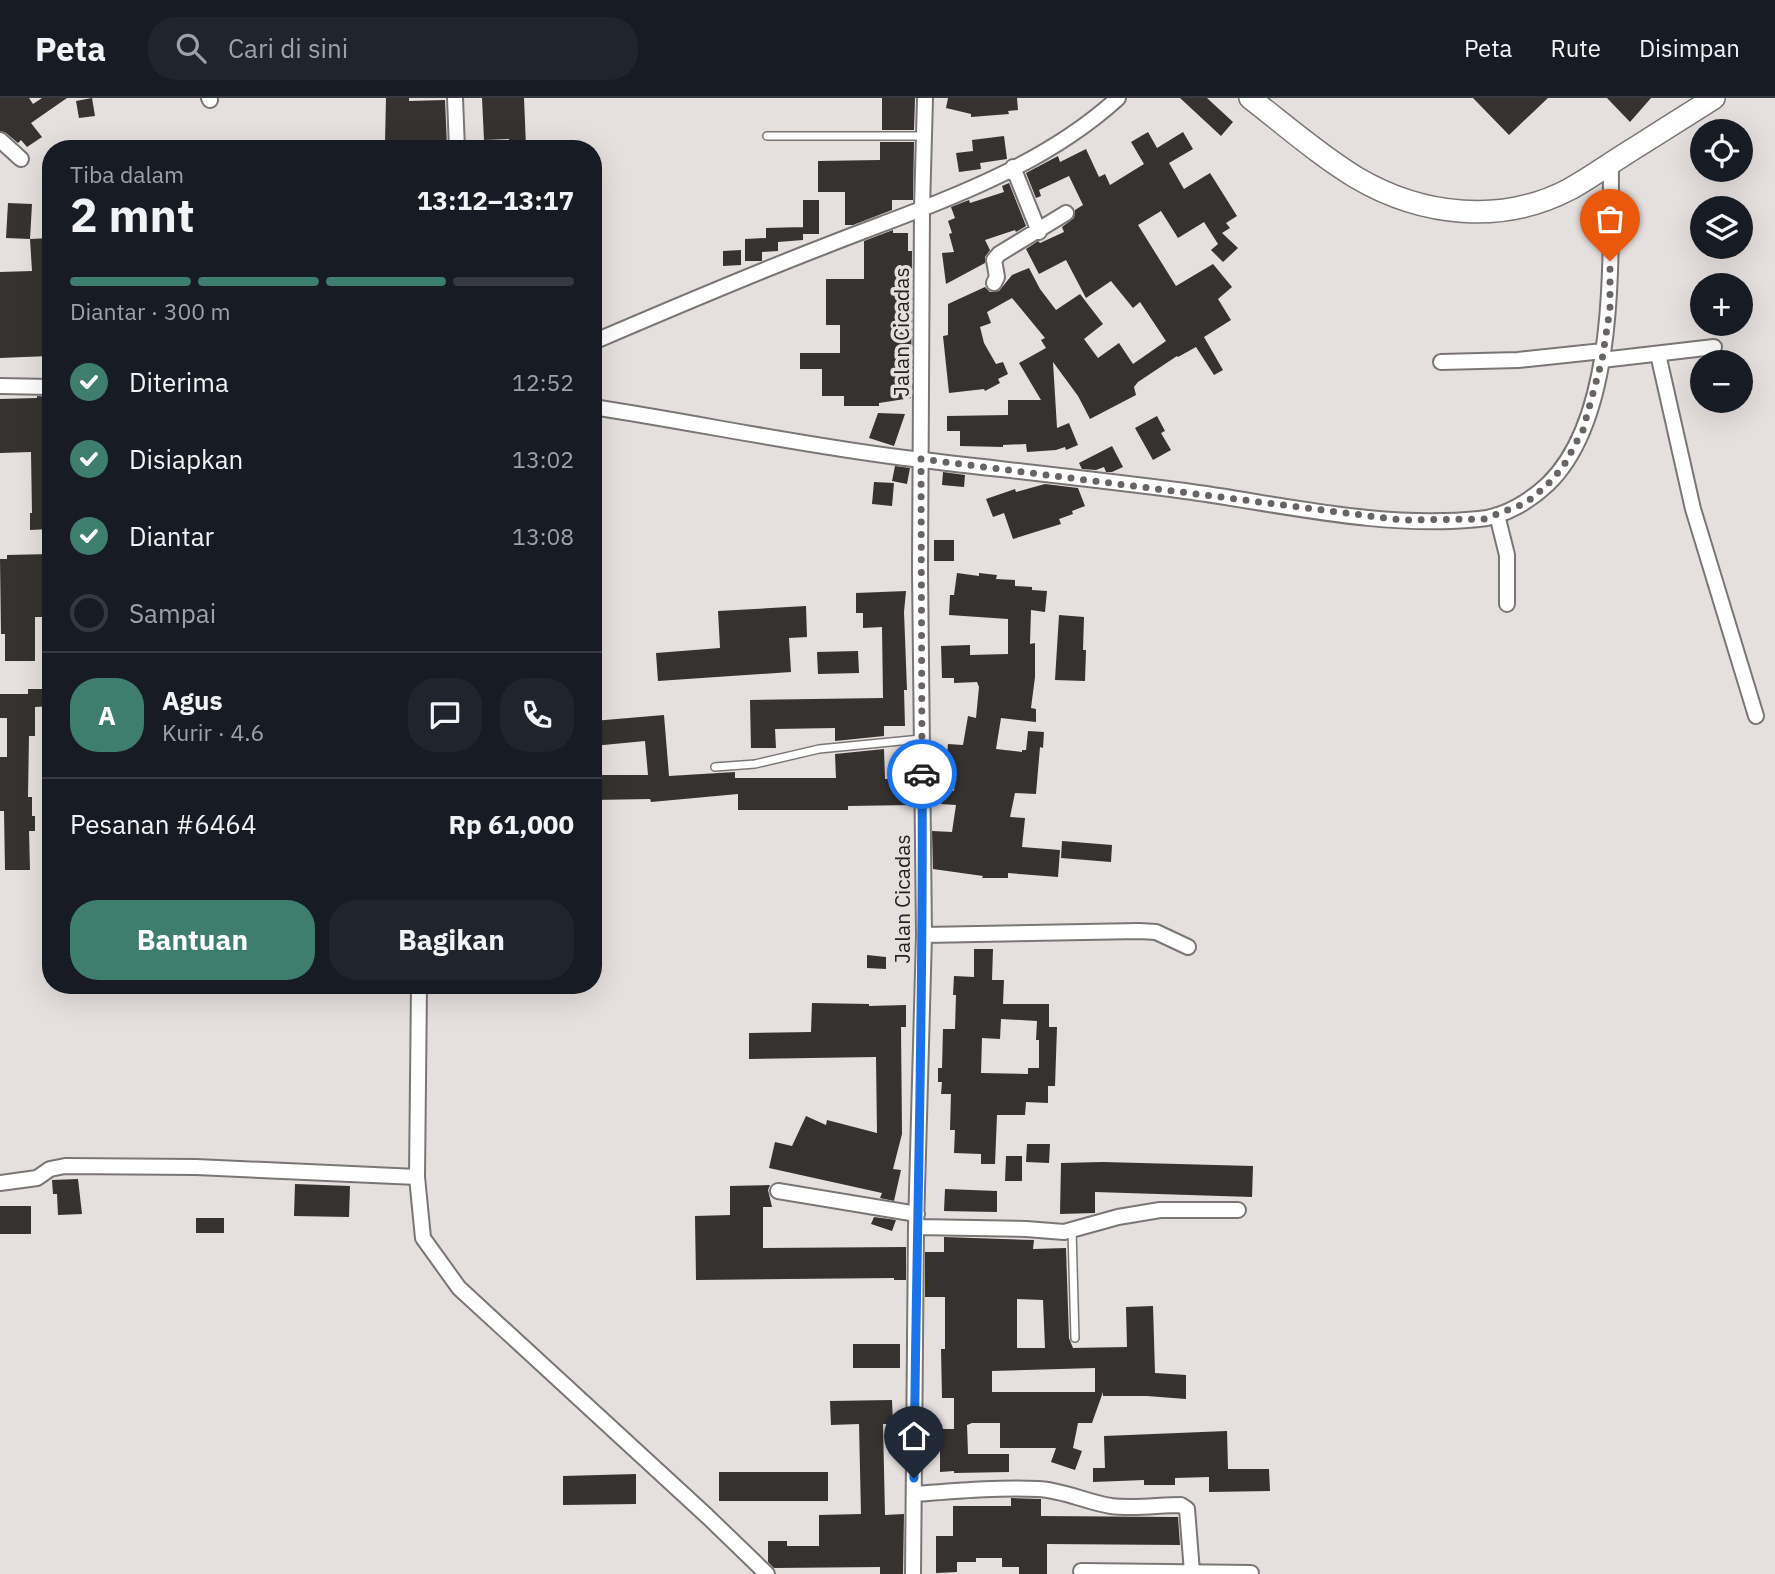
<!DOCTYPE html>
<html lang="id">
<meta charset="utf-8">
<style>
body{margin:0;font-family:"IBM Plex Sans",sans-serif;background:#20242c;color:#f1f3f6;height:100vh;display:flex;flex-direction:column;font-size:26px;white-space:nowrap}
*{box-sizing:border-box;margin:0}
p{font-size:23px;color:#9ea1a6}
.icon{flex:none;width:38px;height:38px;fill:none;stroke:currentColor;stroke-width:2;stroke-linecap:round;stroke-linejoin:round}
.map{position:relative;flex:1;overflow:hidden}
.drawer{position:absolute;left:42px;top:42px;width:560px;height:854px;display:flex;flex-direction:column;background:#171b24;border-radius:28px;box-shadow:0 7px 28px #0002}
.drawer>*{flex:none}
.fabs{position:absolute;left:1690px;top:21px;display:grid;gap:14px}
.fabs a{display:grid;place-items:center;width:63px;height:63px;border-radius:50%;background:#171b24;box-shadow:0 7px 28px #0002;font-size:35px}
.pin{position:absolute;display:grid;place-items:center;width:60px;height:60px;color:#fff;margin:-72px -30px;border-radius:50% 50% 50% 0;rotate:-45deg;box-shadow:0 0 7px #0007}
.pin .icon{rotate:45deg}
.courier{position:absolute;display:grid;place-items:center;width:70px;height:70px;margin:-35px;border:5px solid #1a73e8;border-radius:50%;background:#fff;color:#222;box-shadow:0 2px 9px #0007}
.head em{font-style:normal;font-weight:800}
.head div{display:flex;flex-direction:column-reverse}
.head{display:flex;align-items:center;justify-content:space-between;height:119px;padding:0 28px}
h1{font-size:46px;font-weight:800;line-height:52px}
.bar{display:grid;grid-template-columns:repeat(4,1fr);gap:10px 7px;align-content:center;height:84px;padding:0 28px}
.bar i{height:9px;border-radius:5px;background:#363941}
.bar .current{background:#3d7e6f}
.bar p{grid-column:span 4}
.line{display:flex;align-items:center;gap:18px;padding:0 28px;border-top:2px solid #363941}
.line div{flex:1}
.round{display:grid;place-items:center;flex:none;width:74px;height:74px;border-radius:28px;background:#20242c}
ol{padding:0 28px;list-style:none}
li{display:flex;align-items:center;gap:21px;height:77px}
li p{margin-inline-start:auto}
li .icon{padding:7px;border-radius:50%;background:#3d7e6f;color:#fff;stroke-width:4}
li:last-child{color:#9ea1a6}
li i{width:38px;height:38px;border:4px solid #363941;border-radius:50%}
.cta{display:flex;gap:14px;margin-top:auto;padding:14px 28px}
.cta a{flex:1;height:80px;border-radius:28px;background:#3d7e6f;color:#fff;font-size:28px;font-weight:800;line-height:80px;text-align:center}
.cta a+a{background:#20242c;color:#f1f3f6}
header{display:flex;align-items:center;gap:42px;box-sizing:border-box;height:98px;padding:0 35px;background:#171b24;border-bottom:2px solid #363941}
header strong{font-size:33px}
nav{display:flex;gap:38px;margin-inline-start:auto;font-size:24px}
.search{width:490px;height:63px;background:#20242c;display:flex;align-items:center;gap:18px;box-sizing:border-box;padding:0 24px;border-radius:28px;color:#9ea1a6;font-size:26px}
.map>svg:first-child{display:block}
</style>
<header>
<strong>Peta</strong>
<div class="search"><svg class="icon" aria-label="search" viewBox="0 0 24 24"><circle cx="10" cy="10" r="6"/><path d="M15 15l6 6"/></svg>Cari di sini</div>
<nav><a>Peta</a><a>Rute</a><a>Disimpan</a></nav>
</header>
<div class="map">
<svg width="1775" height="1476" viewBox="0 0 1775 1476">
<rect width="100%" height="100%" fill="#e5dfde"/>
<!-- building -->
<path fill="#363230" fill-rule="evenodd" d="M0,0H29L33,6L42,0H67L31,25L42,39L27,49L21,42L18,45L6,35L0,33Z
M92,0L95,18L79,20L76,3Z
M386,0H409V3L445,2L447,48L385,44Z
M482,0H524L526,48H509V41L484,42Z
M882,0H915L914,32H882Z
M948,0H1017L1018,12L1008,13L1009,16L971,19V16L946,10Z
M1180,0H1207L1233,24L1221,38Z
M1473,0H1548L1509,37Z
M1607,0H1651L1630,24Z
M1148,34L1157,50L1183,34L1193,51L1169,65L1184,91L1210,75L1237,118L1226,125L1230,130L1222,135L1238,150L1223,164L1211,152L1218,146L1204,124L1178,140L1161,113L1138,127L1176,188L1213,166L1232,189L1218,201L1231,222L1204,239L1223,272L1214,277L1196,249L1178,259L1177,258L1138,284L1134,289L1136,297L1090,321L1078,298L1053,264L1057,330L1069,325L1078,347L1066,352L1065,349L1056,352L1027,354L1026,346L1003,347V349L960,348V333H947V318L1008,317V302H1041L1019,265L1046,250L1041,242L1045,240L1012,200L987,214L991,225L980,229L984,245L996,266L1003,264L1008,276L998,281L1000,285L985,293L984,291L949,295L943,238L948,237V206L985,189L990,194L999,193L1012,177L1029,170L1040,191L1056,212L1080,196L1103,226L1084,241L1098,260L1119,245L1133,266L1166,243L1140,204L1133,210L1111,183L1086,200L1066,162L1039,176L1026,151L1038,143L1040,145L1064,134L1062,129L1074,120L1075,112L1083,107L1069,78L1039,92L1041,98L1036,100L1026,75L1058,58L1060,64L1086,51L1099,79L1105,76L1110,87L1144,66L1131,44Z
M1004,38L1007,61L980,65L981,71L959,74L956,55L973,53L972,42Z
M880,44H914L913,102H892V112L853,127H845V94H818V63L880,62Z
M1009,85L1026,128L1016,134L1015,132L985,142L990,152L985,159V165L946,186L942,155L954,154L949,136L952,135L948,123L955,120L951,109L969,102L970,105L1004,94L1002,88Z
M803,102H819V136H803Z
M8,105L32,106L30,141L6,140Z
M803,129V142L778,144V153L762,154V163H745V141L766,140V130Z
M893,132V135H908V153H912L911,300L879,305V308H844V298H822V271H800V255H840V227H826V181H864V143Z
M51,140V215L48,213L49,258L0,260V174L32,173L30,141Z
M741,152V167L723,168V153Z
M37,298L51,299V431L30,432V415H32L31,354L0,355V301L37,300Z
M878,315L905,316L894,348L869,340Z
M1157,318L1165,333L1161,335L1171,352L1153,362L1135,330Z
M1112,348L1123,369L1112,374H1106L1104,369L1096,372L1082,371L1079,365Z
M895,368L910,370L907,386L892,383Z
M943,374L965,377L964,389L942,387Z
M874,384L894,385L892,408L872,406Z
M1045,386L1078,390L1085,408L1072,413L1073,416L1059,421L1061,426L1013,441L1004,415L993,419L986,401L1015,391L1016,394Z
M934,442H954V463H934Z
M51,456V519H35V563H5V536H1L0,461H7V457Z
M957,475L979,478V475L997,477L996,481L1015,482V488L1032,489V492L1047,493L1045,514L1031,512L1030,546L1035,545V579L1031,610L1036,611V624L1001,620L996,651L1022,654V652H1026L1028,633L1044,634L1043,650L1040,649L1036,696L1015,695L1010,719L1025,720L1022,749L1060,752L1058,779L1008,775V780H982L983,778L933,771L932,733L952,734L956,707L941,706L942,692L954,693L956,668L946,667L948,646L963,647L968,618L976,620L979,589L977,584L954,585V580H942L941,548L970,547V557L1008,556V521L949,517L950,497H954Z
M906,493L904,514L907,592H904L905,628H884V638L835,643V630L775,631L776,650H751L750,602L883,600L882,529L863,530V515H856V495Z
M806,508L807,539L789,540L791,574L658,583L656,555L720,550L718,513Z
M1059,517L1084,519L1083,552H1086L1085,583L1055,582Z
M858,553L859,575L818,576L817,554Z
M28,591H51V608L35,609V638H29L28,699H32V718H35V733H29L30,772H5L4,713H0V659H7V620H0V596H28Z
M664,617L669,678L735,674V680H836L835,656L884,651L885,681L913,680V707L848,708V712H738V696L651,704L650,701L593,702V677H648L645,643L593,648V623Z
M1062,743L1112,747L1111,764L1061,760Z
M974,851H993L992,882H1004L1003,906H1049V929H1057L1055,988H1048V1005L1026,1004L1025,1017H997L995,1066H981V1056L954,1055L955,1032H950L951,996H941L942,984H938V970H942L943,931H955L956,897H953L954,878L974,879ZM1001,921L1037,923L1036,942H1039V970H1028V976L981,975L982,940L1000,941Z
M867,857L886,859V871L867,870Z
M812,905L869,906V908L906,907V929H901L902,1036L893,1071L901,1072L894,1103L880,1100L882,1095L769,1070L775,1044L792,1048L806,1018L826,1027L827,1022L877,1035L876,959L749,961V935L811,934Z
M1027,1046H1050L1049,1065L1026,1064Z
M1006,1058H1022V1083H1005Z
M1103,1064L1253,1068L1252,1099L1095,1094V1115L1060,1116L1061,1065Z
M78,1081L82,1116L58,1117L57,1096H53L52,1082Z
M295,1086L350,1088L349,1119L294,1118Z
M770,1087L768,1092L772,1109H763V1150L906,1149V1182H894V1180L696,1182L695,1118L730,1117V1088Z
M945,1091L997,1093V1114L944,1113Z
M0,1108H31V1136H0Z
M874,1119L896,1122L892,1133L871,1126Z
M196,1120H224V1135H196Z
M944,1139L1034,1142L1033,1151L1066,1150L1069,1240L1073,1250L1127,1249L1126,1209L1153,1208L1155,1275L1186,1277V1301L1147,1298H1103V1294L1092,1325H1078L1073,1350L1082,1353L1075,1372L1051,1364L1056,1350H1000V1325H972L967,1327L968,1356H1009V1374L954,1375V1373L940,1374V1331H954V1300H942L941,1251H945V1199H925V1154H944ZM1017,1201L1043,1202L1045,1250H1017ZM1095,1270V1294H992V1273Z
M853,1246H900V1270H853Z
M892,1302L893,1326H883L885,1417L904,1416L903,1476H880V1469L774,1470L768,1464V1443H787V1448H819V1417L861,1416L859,1326L831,1327L830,1303Z
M1227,1333L1228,1371H1269L1270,1393L1209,1394V1379L1175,1380V1387H1144V1382L1093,1384V1370H1105L1104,1338Z
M719,1374H828V1403H719Z
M636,1376V1406L563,1407V1378Z
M1011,1400L1041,1401V1418L1178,1419L1180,1447L1047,1446V1476H1019V1469H1002V1460H976V1464H957V1474L936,1475V1438H953V1408H1011Z"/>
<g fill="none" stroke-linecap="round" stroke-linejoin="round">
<defs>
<path id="service" d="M767,38H924
M715,669L755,666L819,651L921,641
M1072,1132L1075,1240"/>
<path id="minor" d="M209,0L210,2
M455,0L457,51
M0,42L21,61
M1013,69L1039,134
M994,185L997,179L994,162L999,156L1066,115
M593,244C670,211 747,178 825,148C926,108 1036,75 1118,0
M1658,256L1693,411L1756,618
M1602,262L1714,249
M1441,264L1518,262L1603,253
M0,288L51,289
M593,309C697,325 800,347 905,360C998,371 1092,381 1185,393C1281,406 1381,431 1479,421C1504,419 1530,403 1548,386C1619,317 1610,157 1611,65
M1497,417L1507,457V506
M924,837L1139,833L1156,834L1188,849
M419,887L417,1079L423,1140L459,1190L707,1418L767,1476
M0,1085L37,1080L50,1071L65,1068L196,1069L417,1079
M778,1093L917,1116
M916,1129L1026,1131L1064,1134L1118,1119L1160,1112H1238
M914,1396C955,1393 997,1389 1038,1391C1063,1392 1086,1404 1111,1408C1134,1411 1159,1407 1181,1407L1187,1411L1192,1474
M1081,1473L1251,1475
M913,1476L916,1129L924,837L920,471L922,111L925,0"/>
<path id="secondary" d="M1250,0C1285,27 1319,57 1357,80C1422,118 1502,127 1570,91C1593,78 1615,62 1638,48C1663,32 1689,16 1714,0"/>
</defs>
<!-- service casing -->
<use href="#service" stroke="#7b7676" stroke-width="10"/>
<!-- minor casing -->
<use href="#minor" stroke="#7b7676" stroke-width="18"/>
<!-- secondary casing -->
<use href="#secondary" stroke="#7b7676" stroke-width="24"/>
<!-- service -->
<use href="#service" stroke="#fff" stroke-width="7"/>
<!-- minor -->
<use href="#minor" stroke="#fff" stroke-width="14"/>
<!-- secondary -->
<use href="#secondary" stroke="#fff" stroke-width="21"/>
</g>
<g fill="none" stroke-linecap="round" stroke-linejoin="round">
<!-- done -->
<path stroke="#686464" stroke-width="7" stroke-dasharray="0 12.6" d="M922,676L921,361L1401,422L1484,421L1526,405L1547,387L1563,369L1583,332L1602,262L1610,211V163"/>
<!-- route -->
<path stroke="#1a73e8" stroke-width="9" d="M914,1380C916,1145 924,911 922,676"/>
</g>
<g text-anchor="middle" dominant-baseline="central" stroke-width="7" stroke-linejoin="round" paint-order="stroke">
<!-- street labels -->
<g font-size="21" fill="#252222" stroke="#e5dfde">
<text transform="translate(901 234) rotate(-90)">Jalan Cicadas</text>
<text transform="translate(902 801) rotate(-90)">Jalan Cicadas</text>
</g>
</g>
</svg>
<div class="fabs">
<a><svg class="icon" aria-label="locate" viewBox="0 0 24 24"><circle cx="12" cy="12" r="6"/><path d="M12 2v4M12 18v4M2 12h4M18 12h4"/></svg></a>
<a><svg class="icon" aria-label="layers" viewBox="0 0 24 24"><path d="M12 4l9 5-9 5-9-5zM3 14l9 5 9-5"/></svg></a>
<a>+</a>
<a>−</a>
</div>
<div class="pin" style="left:1610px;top:163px;background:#ea580c"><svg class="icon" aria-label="bag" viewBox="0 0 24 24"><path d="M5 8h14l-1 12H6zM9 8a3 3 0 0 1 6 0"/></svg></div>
<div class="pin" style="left:914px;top:1380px;background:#1f2937"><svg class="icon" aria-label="home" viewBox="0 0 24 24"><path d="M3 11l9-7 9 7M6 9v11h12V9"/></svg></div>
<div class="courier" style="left:922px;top:676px"><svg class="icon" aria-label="car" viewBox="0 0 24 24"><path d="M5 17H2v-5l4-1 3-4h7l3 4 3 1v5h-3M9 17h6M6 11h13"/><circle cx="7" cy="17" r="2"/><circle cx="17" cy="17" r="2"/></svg></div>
<section class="drawer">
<div class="head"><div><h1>2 mnt</h1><p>Tiba dalam</p></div><em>13:12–13:17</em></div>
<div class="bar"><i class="current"></i><i class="current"></i><i class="current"></i><i></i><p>Diantar · 300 m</p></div>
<ol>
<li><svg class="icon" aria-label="check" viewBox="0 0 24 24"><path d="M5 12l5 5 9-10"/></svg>Diterima<p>12:52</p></li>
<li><svg class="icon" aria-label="check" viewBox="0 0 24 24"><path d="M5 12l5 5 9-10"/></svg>Disiapkan<p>13:02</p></li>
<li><svg class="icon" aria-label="check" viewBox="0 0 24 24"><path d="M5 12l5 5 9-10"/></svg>Diantar<p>13:08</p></li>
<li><i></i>Sampai</li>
</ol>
<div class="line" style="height:126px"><b class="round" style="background:#3d7e6f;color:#fff">A</b><div><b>Agus</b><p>Kurir · 4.6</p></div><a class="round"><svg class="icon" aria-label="chat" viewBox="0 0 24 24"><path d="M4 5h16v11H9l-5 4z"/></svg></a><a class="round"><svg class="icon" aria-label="phone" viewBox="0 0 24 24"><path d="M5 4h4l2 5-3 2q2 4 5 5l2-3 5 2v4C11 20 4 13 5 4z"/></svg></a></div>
<div class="line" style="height:91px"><div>Pesanan #6464</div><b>Rp 61,000</b></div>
<div class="cta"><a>Bantuan</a><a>Bagikan</a></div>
</section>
</div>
